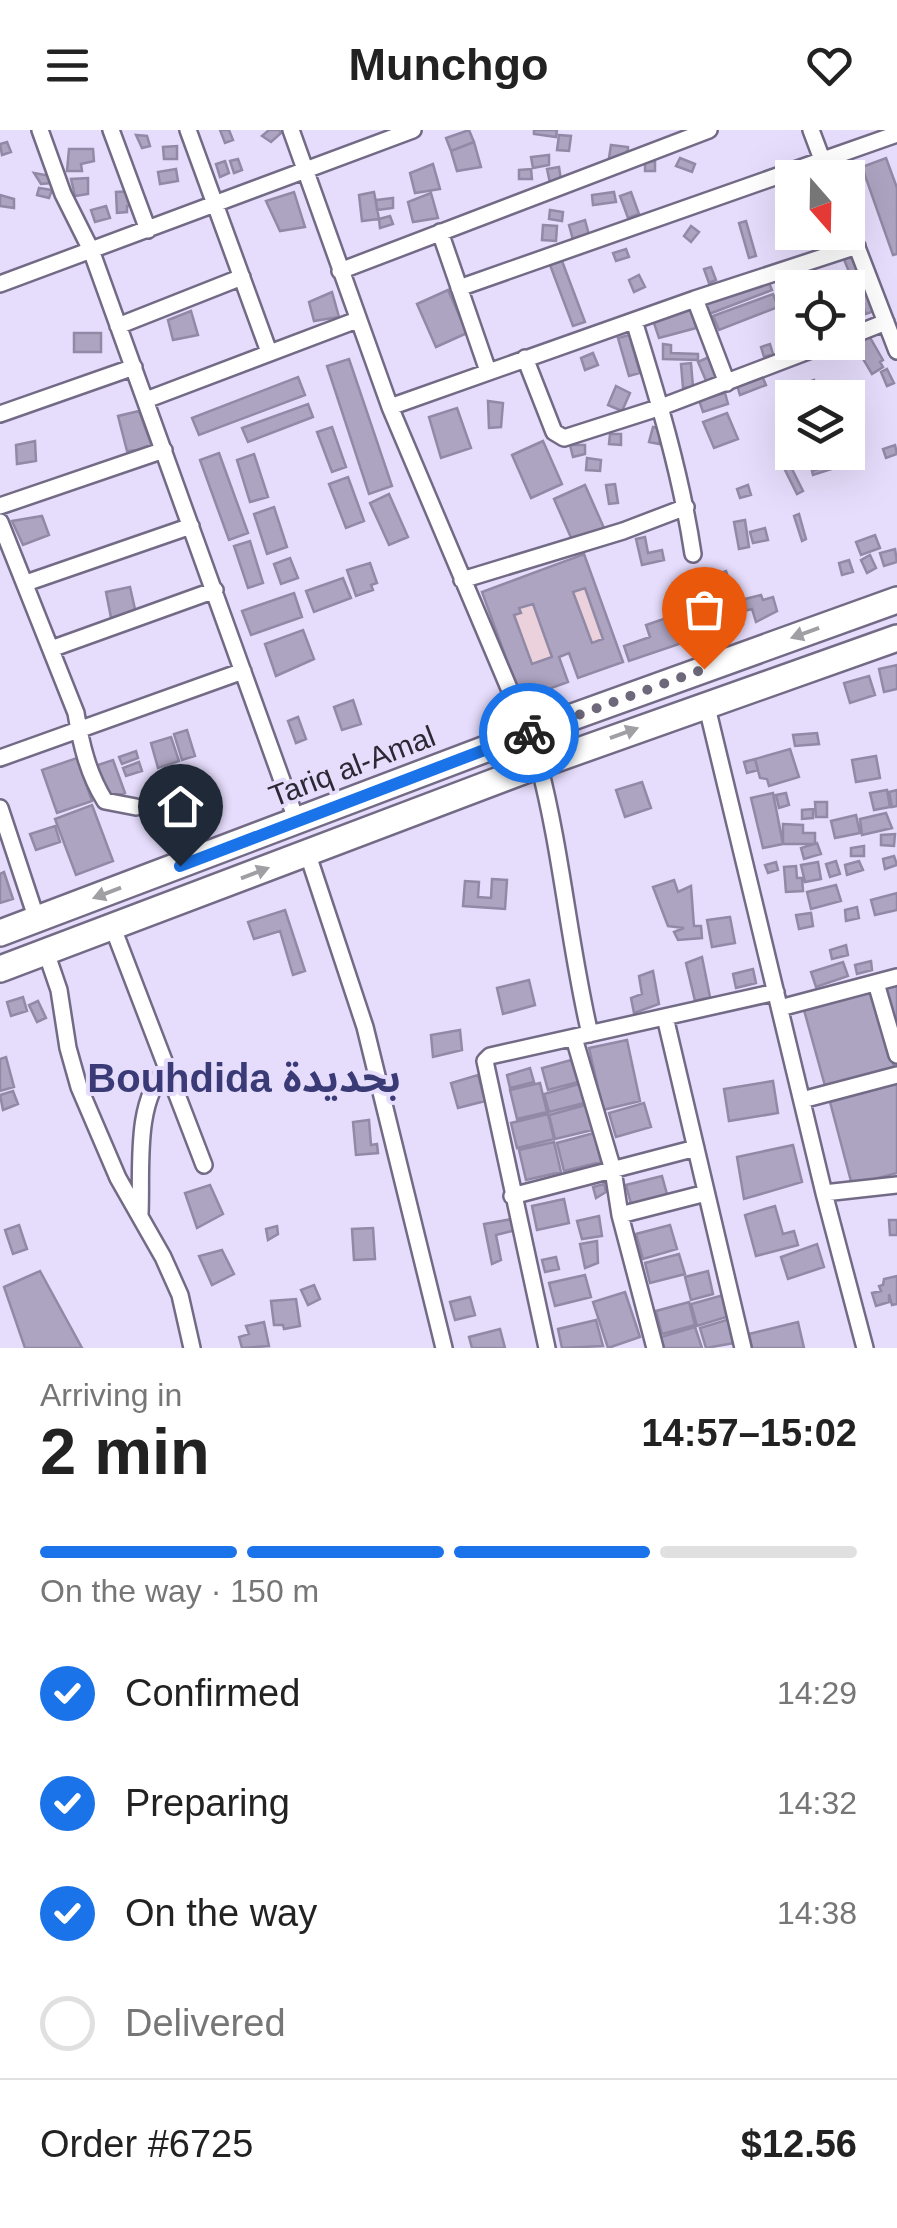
<!DOCTYPE html>
<meta charset="utf-8">
<style>
body{margin:0;font-family:Helvetica,"Noto Sans Arabic",sans-serif;background:#f2f2f2;color:#222;height:100vh;display:flex;flex-direction:column;font-size:38px;white-space:nowrap}
*{box-sizing:border-box;margin:0}
p{font-size:32px;color:#767676}
.icon{flex:none;width:55px;height:55px;fill:none;stroke:currentColor;stroke-width:2;stroke-linecap:round;stroke-linejoin:round}
.map{position:relative;height:1218px;overflow:hidden}
.panel{display:flex;flex-direction:column;background:#fff;flex:1}
.panel>*{flex:none}
.needle{width:65px;rotate:160deg}
.controls{position:absolute;left:775px;top:30px;display:grid;gap:20px}
.controls a{display:grid;place-items:center;width:90px;height:90px;border-radius:0px;background:#fff;box-shadow:0 10px 40px #0002;font-size:50px}
.pin{position:absolute;display:grid;place-items:center;width:85px;height:85px;color:#fff;margin:-102px -42px;border-radius:50% 50% 50% 0;rotate:-45deg;box-shadow:0 0 10px #0007}
.pin .icon{rotate:45deg}
.courier{position:absolute;display:grid;place-items:center;width:100px;height:100px;margin:-50px;border:8px solid #1a73e8;border-radius:50%;background:#fff;color:#222;box-shadow:0 2px 12px #0007}
.headline em{font-style:normal;font-weight:700}
.headline div{display:flex;flex-direction:column-reverse}
.headline{display:flex;align-items:center;justify-content:space-between;height:170px;padding:0 40px}
h1{font-size:65px;font-weight:700;line-height:75px}
.bar{display:grid;grid-template-columns:repeat(4,1fr);gap:15px 10px;align-content:center;height:120px;padding:0 40px}
.bar i{height:12px;border-radius:8px;background:#e0e0e0}
.bar .selected{background:#1a73e8}
.bar p{grid-column:span 4}
.line{display:flex;align-items:center;gap:25px;padding:0 40px;border-top:2px solid #e0e0e0}
.line div{flex:1}
ol{padding:0 40px;list-style:none}
li{display:flex;align-items:center;gap:30px;height:110px}
li p{margin-inline-start:auto}
li .icon{padding:10px;border-radius:50%;background:#1a73e8;color:#fff;stroke-width:4}
li:last-child{color:#767676}
li i{width:55px;height:55px;border:5px solid #e0e0e0;border-radius:50%}
header{display:flex;justify-content:space-between;align-items:center;height:130px;padding:0 40px;background:#fff;font-size:45px;font-weight:700}
.map>svg:first-child{display:block}
</style>
<header><svg class="icon" aria-label="menu" viewBox="0 0 24 24"><path d="M4 6h16M4 12h16M4 18h16"/></svg>Munchgo<svg class="icon" aria-label="heart" viewBox="0 0 24 24"><path d="M12 20l-8-8c-3-5 5-10 8-4 3-6 11-1 8 4z"/></svg></header>
<div class="map">
<svg width="897" height="1218" viewBox="0 0 897 1218">
<rect width="100%" height="100%" fill="#e6ddfc"/>
<!-- commercial -->
<path fill="#ead1dc" d="M584,424L623,532L578,548L569,524L560,526L568,552L521,569L482,462Z"/>
<!-- building -->
<path fill="#ada4c1" stroke="#9189a5" stroke-width="2.5" fill-rule="evenodd" d="M220,0H229L233,10L225,13Z
M269,0H279L281,3L271,12L262,6Z
M469,0L474,12L451,21L446,8Z
M534,0H557L556,7L534,4Z
M136,5L147,6L150,16L142,18Z
M559,5L571,6L569,21L557,20Z
M7,12L11,22L2,25L0,14Z
M474,12L481,37L457,41L451,21Z
M611,15L628,17L627,30L609,28Z
M177,16V29H164L163,17Z
M69,19H93L94,31L81,34L82,41H67Z
M549,25V35L533,38L531,27Z
M680,28L695,34L692,42L676,36Z
M886,28L897,58V124L893,125L862,37Z
M238,29L242,40L234,43L230,31Z
M225,31L229,43L220,47L216,34Z
M655,31V41H645V32Z
M433,34L440,59L415,63L410,43Z
M559,37L561,50L550,53L547,39Z
M176,39L178,51L160,54L158,42Z
M531,39L532,49H519V40Z
M34,43L51,46L52,53L41,54Z
M88,48V64L75,66L71,49Z
M39,58L52,60L49,68L37,65Z
M133,61L134,76H127V82L117,83L116,62Z
M294,62L305,97L280,101L266,71Z
M374,62L379,89L362,91L359,65Z
M614,62L616,72L593,75L592,65Z
M631,62L639,84L628,88L620,66Z
M431,63L438,88L413,92L408,72Z
M0,65L14,69V78L0,76Z
M393,68V78L377,80L376,70Z
M106,76L110,88L95,92L91,80Z
M550,80L563,82L562,91L549,89Z
M390,86L393,94L380,98L379,89Z
M585,90L589,105L573,110L569,95Z
M746,91L756,126L749,128L739,93Z
M543,95L557,96L556,111L542,110Z
M691,96L699,102L691,112L684,106Z
M816,102H827L831,112L821,116Z
M626,119L629,127L616,131L613,123Z
M852,123L874,181L866,184L843,127Z
M562,131L585,192L573,196L550,135Z
M711,137L716,150L709,153L704,139Z
M825,143L831,158H806L803,151Z
M639,145L645,157L634,162L629,150Z
M767,148L772,160L709,184L705,172Z
M448,160L467,203L436,217L417,174Z
M332,162L339,187L314,191L309,172Z
M773,164L778,177L719,200L713,186Z
M691,179L696,198L659,208L653,190Z
M191,181L198,205L173,210L168,190Z
M74,203H101V222H74Z
M868,204L883,230L880,232L883,237L872,244L853,212Z
M629,205L640,243L629,246L618,208Z
M663,214L671,215V223L698,224V230L663,229Z
M770,214L773,224L764,227L761,217Z
M593,223L598,235L585,240L581,228Z
M709,227L717,248L707,253L698,232Z
M349,229L392,356L369,364L327,236Z
M691,233L693,257L683,258L681,234Z
M887,239L894,253L887,256L881,242Z
M762,246L766,255L740,265L737,255Z
M298,247L305,265L199,305L192,288Z
M814,250L820,268H804L799,256Z
M616,256L630,263L622,281L608,275Z
M837,256L842,265L828,268L825,262Z
M725,263L728,274L703,282L699,270Z
M488,271L503,273L501,297L489,298Z
M308,274L313,287L248,312L242,298Z
M457,278L471,318L441,328L429,287Z
M139,281L153,319L127,321L118,286Z
M727,283L738,309L714,318L703,292Z
M332,297L346,337L332,342L317,302Z
M653,297L663,299L659,314L649,312Z
M610,304H621V315L609,314Z
M35,311L36,331L17,334L16,315Z
M543,311L562,354L531,368L512,325Z
M570,315H585V324L573,327Z
M895,315L897,324L886,328L883,319Z
M219,323L248,403L229,410L200,330Z
M254,324L268,367L250,372L237,330Z
M837,325L838,330L812,337L811,332Z
M587,328L601,330L600,341L586,340Z
M837,333L838,337L813,345L812,341Z
M791,337L803,361L797,364L785,340Z
M348,347L364,391L346,398L329,354Z
M615,354L618,373L609,374L606,355Z
M585,355L604,398L573,412L554,369Z
M748,355L751,365L740,368L737,359Z
M389,364L408,407L389,415L370,373Z
M274,377L287,417L267,424L254,384Z
M799,384L806,409L802,411L794,386Z
M42,386L49,405L23,415L12,391Z
M745,390L749,417L739,419L734,392Z
M765,398L768,410L753,413L750,402Z
M875,405L880,418L861,425L856,412Z
M645,407L648,423L662,420L664,430L642,435L636,409Z
M250,411L263,453L248,458L234,416Z
M895,419L897,432L884,436L880,423Z
M584,424L623,532L578,548L569,523L559,527L568,552L521,569L482,462ZM585,458L603,509L592,513L573,462ZM533,474L552,527L532,534L514,485L521,483L519,478Z
M870,425L876,438L867,443L861,430Z
M290,428L298,448L281,454L274,434Z
M849,430L853,442L842,445L839,433Z
M370,433L377,453L371,455L373,460L356,466L347,440Z
M726,441L743,494L714,503L696,451Z
M343,448L351,468L314,482L306,461Z
M682,451L695,500L686,502L673,453Z
M130,457L137,488L112,493L106,462Z
M294,463L302,487L251,505L242,481Z
M761,465L763,470L773,467L777,481L756,492L752,479L744,481L741,470Z
M672,486L682,513L629,531L624,516L650,507L646,495Z
M303,500L314,529L276,546L265,514Z
M897,535V559L884,562L879,539Z
M869,546L875,565L850,573L844,553Z
M353,570L361,594L342,600L334,577Z
M298,587L306,609L296,613L288,591Z
M187,600L195,626L182,630L174,604Z
M817,603L819,614L795,616L793,605Z
M171,607L179,631L158,638L151,613Z
M790,619L799,647L769,656L767,649L760,648L755,629Z
M136,621L138,628L122,634L119,627Z
M876,626L880,648L856,652L852,630Z
M77,628L92,671L57,683L42,640Z
M755,629L758,640L747,643L744,632Z
M113,630L125,663L106,669L95,636Z
M139,632L142,641L126,646L123,638Z
M642,652L651,678L625,687L616,660Z
M887,660L890,677L874,680L870,663Z
M897,660V676L892,677L889,662Z
M773,663L783,714L763,718L751,668Z
M786,663L789,675L779,678L776,665Z
M815,672H827V687H816Z
M92,675L113,731L76,745L55,689Z
M813,679V688L802,689V680Z
M886,683L892,698L862,705L860,689Z
M856,685L860,703L835,708L831,691Z
M783,694L803,695V703H815V714H783Z
M55,696L60,712L36,720L30,704Z
M895,704L894,716L881,715V705Z
M817,713L821,724L804,729L801,718Z
M864,716V726H851V718Z
M894,726L897,735L885,739L883,729Z
M836,731L840,744L830,747L826,734Z
M859,731L863,740L847,745L845,735Z
M776,732L778,740L768,743L765,735Z
M818,732L821,749L805,752L801,735Z
M796,736L797,748H802L803,761L786,762L784,737Z
M4,742L13,769L0,773V744Z
M492,749L507,750L505,779L463,776L465,751L479,752L478,767L491,768Z
M674,750L678,762L691,756L694,796H701L702,808L678,810L674,802L684,798L668,796L653,757Z
M836,755L841,771L811,779L807,762Z
M897,763V780L875,785L871,770Z
M857,777L859,788L846,791L845,780Z
M285,780L305,841L293,845L280,801L254,809L248,792Z
M811,783L813,796L799,799L796,785Z
M730,787L735,813L712,817L707,790Z
M846,815L848,825L832,829L830,820Z
M702,827L710,867L695,871L686,833Z
M871,831L872,840L857,844L855,835Z
M843,832L848,846L816,857L811,842Z
M753,839L756,853L736,858L733,844Z
M653,841L659,874L634,883L631,868L642,864L639,846Z
M529,850L535,875L503,884L497,858Z
M897,856V903L883,859Z
M873,861L896,944L827,963L804,880Z
M23,867L27,881L11,886L7,872Z
M38,871L46,888L37,892L29,875Z
M460,900L462,920L433,927L431,905Z
M627,910L640,971L603,980L589,918Z
M6,927L14,957L0,961V929Z
M571,930L578,952L548,960L542,938Z
M530,938L534,952L510,958L507,945Z
M478,945L485,971L458,978L451,953Z
M773,951L778,983L729,991L724,959Z
M540,953L547,982L517,989L510,960Z
M579,954L584,973L549,982L544,964Z
M897,954V1043L852,1055L830,972Z
M13,961L18,974L3,980L0,965Z
M644,973L651,997L616,1007L609,983Z
M586,975L592,1000L555,1009L549,985Z
M548,984L554,1009L517,1018L511,993Z
M369,990L371,1015L377,1014L378,1023L356,1025L353,992Z
M594,1003L601,1032L564,1041L557,1013Z
M554,1012L561,1042L526,1050L519,1020Z
M793,1015L802,1052L744,1069L737,1027Z
M662,1046L668,1068L632,1078L626,1055Z
M604,1054L606,1062L596,1068L593,1057Z
M210,1055L223,1084L197,1098L185,1063Z
M564,1069L569,1093L537,1100L532,1076Z
M775,1076L783,1104L794,1101L798,1115L756,1126L745,1085Z
M599,1086L602,1106L582,1109L577,1091Z
M512,1089L516,1100L496,1105L501,1130L492,1134L484,1094Z
M889,1090H897V1105H890Z
M19,1095L27,1119L13,1124L5,1100Z
M670,1095L677,1119L643,1129L636,1104Z
M277,1096L278,1104L268,1110L266,1099Z
M373,1098L375,1129L354,1130L352,1099Z
M597,1111L598,1133L585,1138L580,1114Z
M817,1114L824,1137L788,1149L781,1127Z
M222,1120L234,1144L212,1155L199,1126Z
M679,1124L685,1144L650,1153L645,1133Z
M556,1127L559,1139L545,1142L542,1130Z
M40,1141L82,1218H25L4,1157Z
M708,1141L713,1164L691,1170L685,1147Z
M585,1145L591,1167L555,1176L549,1153Z
M897,1146V1174L892,1175L889,1164V1172L876,1176L872,1163L881,1161L879,1156L883,1155L884,1149Z
M314,1155L320,1169L308,1175L301,1160Z
M625,1162L640,1207L608,1218L593,1172Z
M727,1164L733,1185L697,1196L691,1174Z
M470,1167L475,1185L455,1190L450,1172Z
M296,1169L300,1196L284,1199L283,1195H274L271,1171Z
M689,1172L695,1195L662,1204L656,1181Z
M733,1188L740,1212L706,1218L700,1198Z
M596,1190L603,1216L562,1218L558,1199Z
M264,1192L269,1216L242,1218L239,1207L249,1204L246,1196Z
M798,1192L804,1218H752L749,1204Z
M695,1197L702,1218H664L661,1207Z
M500,1199L505,1218H472L469,1207Z"/>
<g fill="none" stroke-linecap="round" stroke-linejoin="round">
<defs>
<path id="minor" d="M40,0L63,64L91,120L297,692
M111,0L148,100
M188,0L269,222
M291,0L390,277L528,603
M811,0L829,48
M848,94L897,221
M440,102L488,241
M340,141L709,0
M0,154L413,0
M459,158L897,4
M695,169L727,253
M634,191C658,268 681,344 693,424
M118,196L242,147
M848,207L886,192
M525,228L554,302L564,308L661,277L832,212
M146,270L357,190
M390,277L695,169L857,116
M0,284L134,237
M0,376L164,320
M0,392L76,583C81,614 88,644 105,671L136,677
M462,450L623,401L686,377
M26,453L191,396
M51,519L215,460
M706,573L824,1063L865,1218
M0,628L243,541
M539,635C562,723 569,815 590,904
M0,678L37,790
M307,722L365,897L444,1218
M113,798L204,1035
M46,822L59,860L68,918L79,957L118,1048L163,1127L180,1165L192,1218
M876,853L897,925
M780,878L897,847
M665,887L743,1218
M574,908L613,1040L620,1085L655,1218
M802,970L897,945
M824,1063L897,1055
M512,1066L696,1018
M140,1084C142,1039 134,972 166,940
M620,1085L706,1063
M547,1218L485,931L490,926L776,862"/>
<path id="trunk" d="M0,803L528,603L897,470
M0,839L539,635L897,508"/>
</defs>
<!-- minor casing -->
<use href="#minor" stroke="#736b86" stroke-width="20"/>
<!-- trunk casing -->
<use href="#trunk" stroke="#736b86" stroke-width="30"/>
<!-- minor -->
<use href="#minor" stroke="#fff" stroke-width="15"/>
<!-- trunk -->
<use href="#trunk" stroke="#fff" stroke-width="25"/>
</g>
<!-- one-way arrows -->
<defs><path id="oneway-solid" d="M-6-.8H1V-3.2L6.5 0L1 3.2V.8H-6Z" transform="scale(2.5)"/></defs>
<g fill="#a09fa4">
<use href="#oneway-solid" transform="translate(805 503) rotate(160)"/>
<use href="#oneway-solid" transform="translate(624 603) rotate(-20)"/>
<use href="#oneway-solid" transform="translate(255 743) rotate(-21)"/>
<use href="#oneway-solid" transform="translate(107 763) rotate(159)"/>
</g>
<g fill="none" stroke-linecap="round" stroke-linejoin="round">
<!-- done -->
<path stroke="#6d687a" stroke-width="10" stroke-dasharray="0 18" d="M529,603L704,539"/>
<!-- route -->
<path stroke="#1a73e8" stroke-width="12" d="M180,736L529,603"/>
</g>
<g text-anchor="middle" dominant-baseline="central" stroke-width="8" stroke-linejoin="round" paint-order="stroke">
<!-- street labels -->
<g font-size="30" fill="#2c2934" stroke="#e6ddfc">
<text transform="translate(352 636) rotate(-21)">Tariq al-Amal</text>
</g>
<!-- district labels -->
<g font-size="40" font-weight="bold" fill="#393a76" stroke="#e6ddfc">
<text x="244" y="948">Bouhdida بحديدة</text>
</g>
</g>
</svg>
<div class="controls">
<a><svg class="needle" viewBox="-14 -14 28 28"><path d="M0-13l5 13h-10z" fill="#e53935"/><path d="M0 13l5-13h-10z" fill="#767676"/></svg></a>
<a><svg class="icon" aria-label="locate" viewBox="0 0 24 24"><circle cx="12" cy="12" r="6"/><path d="M12 2v4M12 18v4M2 12h4M18 12h4"/></svg></a>
<a><svg class="icon" aria-label="layers" viewBox="0 0 24 24"><path d="M12 4l9 5-9 5-9-5zM3 14l9 5 9-5"/></svg></a>
</div>
<div class="pin" style="left:704px;top:539px;background:#ea580c"><svg class="icon" aria-label="bag" viewBox="0 0 24 24"><path d="M5 8h14l-1 12H6zM9 8a3 3 0 0 1 6 0"/></svg></div>
<div class="pin" style="left:180px;top:736px;background:#1f2937"><svg class="icon" aria-label="home" viewBox="0 0 24 24"><path d="M3 11l9-7 9 7M6 9v11h12V9"/></svg></div>
<div class="courier" style="left:529px;top:603px"><svg class="icon" aria-label="bike" viewBox="0 0 24 24"><circle cx="6" cy="16" r="4"/><circle cx="18" cy="16" r="4"/><path d="M6 16l4-8h5l3 8M10 8l3 8H6M13 5h3"/></svg></div>
</div>
<section class="panel">
<div class="headline"><div><h1>2 min</h1><p>Arriving in</p></div><em>14:57–15:02</em></div>
<div class="bar"><i class="selected"></i><i class="selected"></i><i class="selected"></i><i></i><p>On the way · 150 m</p></div>
<ol>
<li><svg class="icon" aria-label="check" viewBox="0 0 24 24"><path d="M5 12l5 5 9-10"/></svg>Confirmed<p>14:29</p></li>
<li><svg class="icon" aria-label="check" viewBox="0 0 24 24"><path d="M5 12l5 5 9-10"/></svg>Preparing<p>14:32</p></li>
<li><svg class="icon" aria-label="check" viewBox="0 0 24 24"><path d="M5 12l5 5 9-10"/></svg>On the way<p>14:38</p></li>
<li><i></i>Delivered</li>
</ol>
<div class="line" style="height:130px"><div>Order #6725</div><b>$12.56</b></div>
</section>
